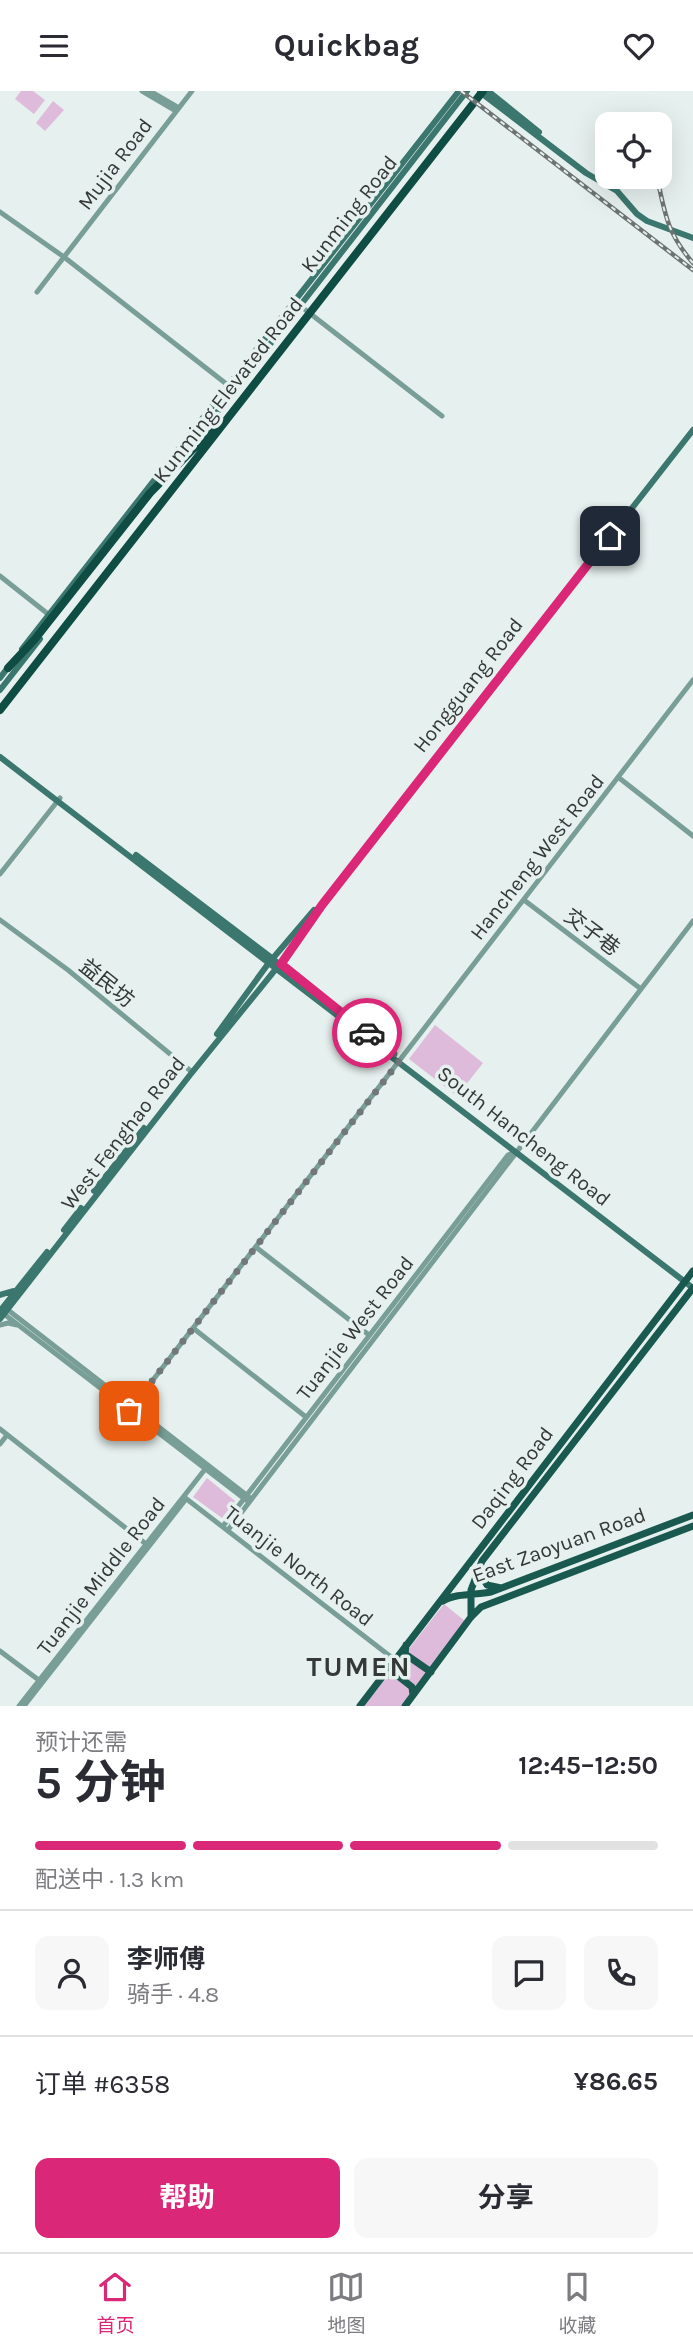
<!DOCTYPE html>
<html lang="zh">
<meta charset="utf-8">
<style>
body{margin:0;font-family:Karla,"Noto Sans SC",sans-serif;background:#f7f7f7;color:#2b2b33;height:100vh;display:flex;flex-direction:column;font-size:26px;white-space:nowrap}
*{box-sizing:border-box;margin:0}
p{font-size:23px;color:#7c7c81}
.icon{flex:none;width:38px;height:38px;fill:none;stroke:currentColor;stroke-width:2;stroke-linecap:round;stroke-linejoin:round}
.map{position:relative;height:1615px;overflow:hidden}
.panel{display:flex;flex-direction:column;background:#fff;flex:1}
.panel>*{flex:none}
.fabs{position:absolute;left:595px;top:21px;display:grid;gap:14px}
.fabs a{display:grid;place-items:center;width:77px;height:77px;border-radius:14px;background:#fff;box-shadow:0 7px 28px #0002;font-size:35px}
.pin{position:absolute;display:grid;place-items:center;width:60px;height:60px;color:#fff;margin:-30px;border-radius:14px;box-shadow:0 4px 10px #0006}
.courier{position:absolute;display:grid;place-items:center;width:70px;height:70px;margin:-35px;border:5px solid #db2777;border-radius:50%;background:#fff;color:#222;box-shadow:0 2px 9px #0007}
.headline em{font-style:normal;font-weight:700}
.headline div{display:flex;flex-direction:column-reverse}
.headline{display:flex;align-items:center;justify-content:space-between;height:119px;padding:0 35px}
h1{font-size:46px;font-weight:700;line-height:52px}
.bar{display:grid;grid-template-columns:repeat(4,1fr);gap:10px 7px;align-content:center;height:84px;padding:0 35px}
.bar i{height:9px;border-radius:5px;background:#e1e1e2}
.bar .active{background:#db2777}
.bar p{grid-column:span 4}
.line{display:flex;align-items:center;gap:18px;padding:0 35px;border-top:2px solid #e1e1e2}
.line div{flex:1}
.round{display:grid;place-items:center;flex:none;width:74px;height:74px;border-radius:14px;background:#f7f7f7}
.cta{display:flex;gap:14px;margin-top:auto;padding:14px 35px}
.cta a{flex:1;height:80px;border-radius:14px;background:#db2777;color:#fff;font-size:28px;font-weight:700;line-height:80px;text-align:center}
.cta a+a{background:#f7f7f7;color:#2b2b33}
header{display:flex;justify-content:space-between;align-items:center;height:91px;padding:0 35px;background:#fff;font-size:32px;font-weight:700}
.tabs{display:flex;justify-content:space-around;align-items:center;height:98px;border-top:2px solid #e1e1e2;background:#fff;font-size:19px;color:#7c7c81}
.tabs a{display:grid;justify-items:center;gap:4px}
.tabs .active{color:#db2777}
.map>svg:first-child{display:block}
</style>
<header><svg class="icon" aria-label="menu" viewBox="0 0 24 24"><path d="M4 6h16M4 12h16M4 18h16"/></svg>Quickbag<svg class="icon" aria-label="heart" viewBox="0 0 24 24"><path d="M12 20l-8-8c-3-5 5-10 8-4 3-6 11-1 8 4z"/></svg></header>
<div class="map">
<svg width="693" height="1615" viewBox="0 0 693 1615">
<rect width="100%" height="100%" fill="#e6f0ee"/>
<!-- green -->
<path fill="#dfbbdb" d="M21,0H33L45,9L34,23L15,8Z
M53,10L64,19L45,40L36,32Z
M435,934L483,972L457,1005L409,968Z
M207,1387L235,1410L222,1427L193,1406Z
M444,1513L465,1530L401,1615H364Z"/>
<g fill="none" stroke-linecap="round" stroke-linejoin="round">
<!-- tertiary -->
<path stroke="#789e97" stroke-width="5" d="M142,0L176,20
M150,0L179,17
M0,121L64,166L229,295
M37,201L192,0
M294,210L442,325
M0,485L48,523
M618,686L693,745
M0,783L60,707
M524,809L641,898
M0,829L68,879L192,981
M257,1157L369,1244
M8,1219L249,1406
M4,1223L246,1409
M0,1234L8,1232L17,1234
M193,1237L306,1326
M129,1320L693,589
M0,1338L146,1453
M0,1353L7,1344
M184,1406L395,1569
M223,1435L508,1064L515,1061
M228,1439L693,830
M0,1560L40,1590
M19,1615L206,1377
M24,1615L186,1408"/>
<!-- secondary -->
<path stroke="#3b776e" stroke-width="6" d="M488,0L539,41
M480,1L586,82L617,100L637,123L647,130L693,147
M187,360L467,0
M22,558L459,0
M0,587L9,575
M0,599L40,548
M0,666L693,1197
M136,764L273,868L338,920
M217,943L268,873L314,819
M94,1100L144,1037
M64,1139L81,1117
M0,1204L13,1200
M0,1220L47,1161
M0,1228L190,984L296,853L322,814L693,339"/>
<!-- primary -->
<path stroke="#195950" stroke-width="7" d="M480,1476L481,1484L487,1494L501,1497
M443,1510C456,1502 476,1504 491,1501L693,1424
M471,1526V1499L482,1470L693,1197
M406,1554L405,1563L431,1581
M384,1582L398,1585L412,1596L413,1604
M360,1615L693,1180
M405,1615L471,1526L481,1516L693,1435"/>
<!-- trunk -->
<path stroke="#0e4c44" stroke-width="8" d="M8,577L35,548L150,402L211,340
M0,619L483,0"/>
<defs>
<path id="rail" d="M461,0L693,179
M657,86C665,123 667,142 693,172"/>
</defs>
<!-- rail casing -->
<use href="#rail" stroke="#6d7372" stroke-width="4.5"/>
<!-- rail -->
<use href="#rail" stroke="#e6f0ee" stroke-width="2" stroke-dasharray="5" stroke-linecap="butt"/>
</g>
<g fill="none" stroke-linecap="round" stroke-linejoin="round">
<!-- done -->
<path stroke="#727877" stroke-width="7" stroke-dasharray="0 12.6" d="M129,1320L401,968L367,942"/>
<!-- route -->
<path stroke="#db2777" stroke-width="9" d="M367,942L281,873L322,814L610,445"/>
</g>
<g text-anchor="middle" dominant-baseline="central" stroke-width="7" stroke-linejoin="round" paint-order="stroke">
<!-- street labels -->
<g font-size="21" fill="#343837" stroke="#e6f0ee">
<text transform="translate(115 73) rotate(-53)">Mujia Road</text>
<text transform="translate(349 123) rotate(-52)">Kunming Road</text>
<text transform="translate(228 299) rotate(-52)">Kunming Elevated Road</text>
<text transform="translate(468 594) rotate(-52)">Hongguang Road</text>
<text transform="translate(537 766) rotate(-52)">Hancheng West Road</text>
<text transform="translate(592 841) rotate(37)">交子巷</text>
<text transform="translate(107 892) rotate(39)">益民坊</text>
<text transform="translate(123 1042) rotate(-52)">West Fenghao Road</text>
<text transform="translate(524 1045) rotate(38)">South Hancheng Road</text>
<text transform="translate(355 1237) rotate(-52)">Tuanjie West Road</text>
<text transform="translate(512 1387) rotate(-53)">Daqing Road</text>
<text transform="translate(559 1454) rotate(-20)">East Zaoyuan Road</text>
<text transform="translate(299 1475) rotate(38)">Tuanjie North Road</text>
<text transform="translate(101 1485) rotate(-52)">Tuanjie Middle Road</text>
</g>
<!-- district labels -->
<g font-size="28" font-weight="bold" letter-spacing="2" fill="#343837" stroke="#e6f0ee">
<text x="359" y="1575">TUMEN</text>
</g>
</g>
</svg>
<div class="fabs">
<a><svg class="icon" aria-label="locate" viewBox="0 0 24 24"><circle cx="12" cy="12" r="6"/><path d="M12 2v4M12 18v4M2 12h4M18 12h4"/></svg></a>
</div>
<div class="pin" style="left:129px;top:1320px;background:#ea580c"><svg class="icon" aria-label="bag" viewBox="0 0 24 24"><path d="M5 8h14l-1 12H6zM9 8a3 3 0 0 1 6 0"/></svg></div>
<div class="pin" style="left:610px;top:445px;background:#1f2937"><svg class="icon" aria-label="home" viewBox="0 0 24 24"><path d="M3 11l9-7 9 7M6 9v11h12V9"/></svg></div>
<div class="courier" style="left:367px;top:942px"><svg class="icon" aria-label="car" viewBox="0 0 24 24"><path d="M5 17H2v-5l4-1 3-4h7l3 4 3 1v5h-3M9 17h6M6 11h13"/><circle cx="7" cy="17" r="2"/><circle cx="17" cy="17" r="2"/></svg></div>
</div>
<section class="panel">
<div class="headline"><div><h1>5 分钟</h1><p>预计还需</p></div><em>12:45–12:50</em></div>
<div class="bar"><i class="active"></i><i class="active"></i><i class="active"></i><i></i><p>配送中 · 1.3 km</p></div>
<div class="line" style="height:126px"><a class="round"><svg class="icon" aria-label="person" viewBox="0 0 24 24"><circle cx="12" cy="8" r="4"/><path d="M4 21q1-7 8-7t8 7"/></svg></a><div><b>李师傅</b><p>骑手 · 4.8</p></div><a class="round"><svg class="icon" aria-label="chat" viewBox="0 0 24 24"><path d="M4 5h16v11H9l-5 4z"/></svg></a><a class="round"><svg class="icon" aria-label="phone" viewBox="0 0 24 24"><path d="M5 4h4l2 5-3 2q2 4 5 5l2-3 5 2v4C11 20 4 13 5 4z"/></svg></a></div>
<div class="line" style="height:91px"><div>订单 #6358</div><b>¥86.65</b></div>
<div class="cta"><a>帮助</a><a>分享</a></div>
</section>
<nav class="tabs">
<a class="active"><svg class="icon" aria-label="home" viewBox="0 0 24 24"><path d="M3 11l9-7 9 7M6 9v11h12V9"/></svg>首页</a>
<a><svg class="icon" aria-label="map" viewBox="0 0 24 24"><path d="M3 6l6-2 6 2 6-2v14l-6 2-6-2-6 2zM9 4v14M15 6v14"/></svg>地图</a>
<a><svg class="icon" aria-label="saved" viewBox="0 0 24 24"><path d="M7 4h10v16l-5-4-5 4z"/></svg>收藏</a>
</nav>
